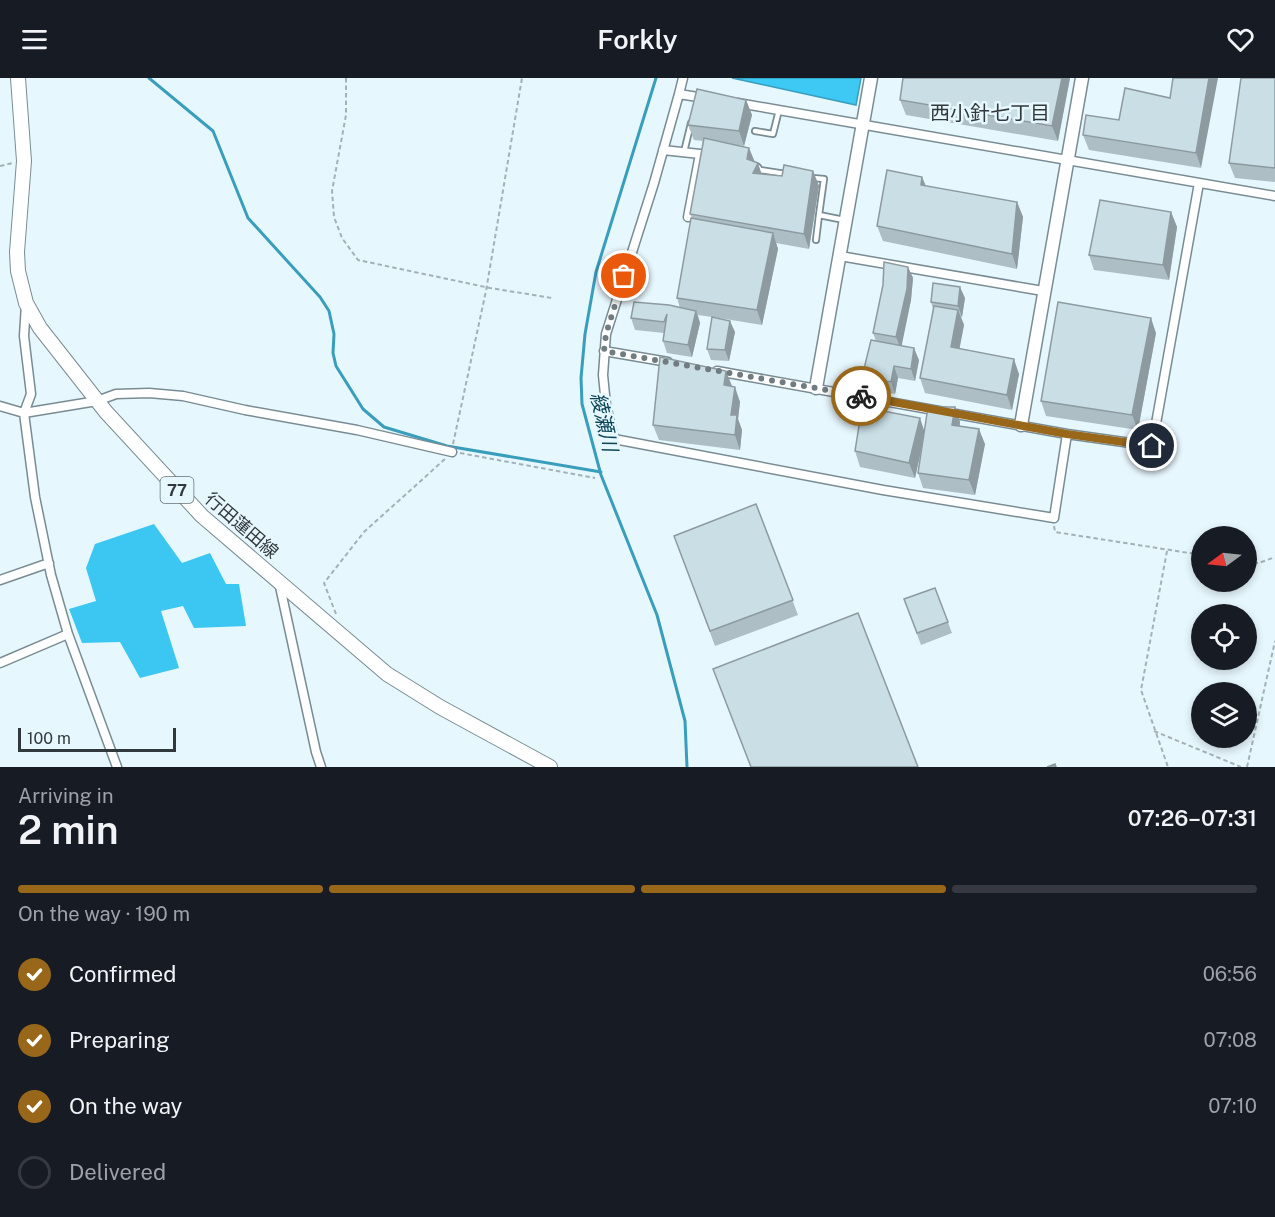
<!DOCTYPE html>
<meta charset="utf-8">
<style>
body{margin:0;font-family:"Public Sans","Noto Sans JP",sans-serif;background:#242831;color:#f1f3f6;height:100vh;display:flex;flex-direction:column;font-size:22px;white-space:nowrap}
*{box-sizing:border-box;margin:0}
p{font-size:20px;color:#9ea1a6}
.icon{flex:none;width:33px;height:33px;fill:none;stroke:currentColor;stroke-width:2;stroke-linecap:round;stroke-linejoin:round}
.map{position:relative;height:689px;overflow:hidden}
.details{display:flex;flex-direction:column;background:#171b24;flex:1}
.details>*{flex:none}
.needle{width:39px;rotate:255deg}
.controls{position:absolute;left:1191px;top:448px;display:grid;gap:12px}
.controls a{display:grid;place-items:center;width:66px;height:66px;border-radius:50%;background:#171b24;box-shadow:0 3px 9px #0003;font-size:30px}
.scale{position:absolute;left:18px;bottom:15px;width:158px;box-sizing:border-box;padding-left:6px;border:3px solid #31393c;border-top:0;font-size:16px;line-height:21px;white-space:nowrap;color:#31393c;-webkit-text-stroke:4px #e7f7fe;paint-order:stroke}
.pin{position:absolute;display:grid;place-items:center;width:51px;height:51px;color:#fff;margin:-26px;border:3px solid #fff;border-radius:50%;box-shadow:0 2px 6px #0007}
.courier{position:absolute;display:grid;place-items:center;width:60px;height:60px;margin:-30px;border:4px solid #98671a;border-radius:50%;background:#fff;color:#222;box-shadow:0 2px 8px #0007}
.head em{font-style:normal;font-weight:600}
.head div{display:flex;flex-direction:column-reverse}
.head{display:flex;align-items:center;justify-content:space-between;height:102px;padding:0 18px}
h1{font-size:39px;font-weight:600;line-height:45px}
.bar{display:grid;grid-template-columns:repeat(4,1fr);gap:9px 6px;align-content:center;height:72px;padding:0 18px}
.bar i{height:8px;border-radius:4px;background:#363941}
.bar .selected{background:#98671a}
.bar p{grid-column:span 4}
ol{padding:0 18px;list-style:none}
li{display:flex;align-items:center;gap:18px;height:66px}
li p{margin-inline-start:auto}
li .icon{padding:6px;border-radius:50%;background:#98671a;color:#fff;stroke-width:4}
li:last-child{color:#9ea1a6}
li i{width:33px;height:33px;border:3px solid #363941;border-radius:50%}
header{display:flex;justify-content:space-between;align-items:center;height:78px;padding:0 18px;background:#171b24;font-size:27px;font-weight:600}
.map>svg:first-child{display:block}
</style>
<header><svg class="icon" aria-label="menu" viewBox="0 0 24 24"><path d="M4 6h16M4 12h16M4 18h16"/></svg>Forkly<svg class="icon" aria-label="heart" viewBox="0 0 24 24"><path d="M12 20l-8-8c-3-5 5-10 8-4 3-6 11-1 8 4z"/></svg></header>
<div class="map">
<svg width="1275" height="689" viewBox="0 0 1275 689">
<rect width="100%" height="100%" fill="#e7f7fe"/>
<!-- forest -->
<path fill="#3bc7f1" d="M154,446L182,485L210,475L226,506H239L246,548L194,550L183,528L161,533L179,590L140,600L120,564L82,565L69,531L96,523L86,490L95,466Z"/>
<!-- water -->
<path fill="#3dc9f3" stroke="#399ebc" stroke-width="1.5" d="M732,0H861L856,27Z"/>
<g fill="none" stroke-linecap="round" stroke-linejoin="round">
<!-- stream -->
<path stroke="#399ebc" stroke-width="3" d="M149,0L213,53L248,140L320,219L329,233L334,256L333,275L336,288L363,331L384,349L447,368L601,394
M656,0L596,194L585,256L581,300L582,326L601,397L657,537L685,643L687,689"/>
<defs>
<path id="lane" d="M755,53L773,56L779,32
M684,74L691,45
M758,89L760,92L786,96
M813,100L824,101L819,137L844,142
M816,162L819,137"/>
<path id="street" d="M679,16L683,0
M704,20L679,16L654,105L606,256L603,297L606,327L614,361L883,412L1054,440L1067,356
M738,25L1275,118
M663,72L700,76L688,139
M840,178L1043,213
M26,226L24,258L31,316L24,335L35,419L51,497L68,556L117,689
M604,273L668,284
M717,293L1067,356L1152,368L1199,105
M0,328L24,335L97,323L116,316L149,315L183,318L245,332L357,352L452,374
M0,502L49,485
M279,504L316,674L321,689
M0,585L68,556"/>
<path id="secondary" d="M816,310L871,0
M1021,347L1082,0"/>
<path id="primary" d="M18,0L24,83L17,174L18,193L26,225L40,250L106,334L202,438L387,596L440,629L550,689"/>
</defs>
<!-- lane casing -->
<use href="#lane" stroke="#798c93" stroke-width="8"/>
<!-- street casing -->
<use href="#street" stroke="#798c93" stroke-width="11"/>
<!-- secondary casing -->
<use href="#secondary" stroke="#798c93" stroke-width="15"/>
<!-- primary casing -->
<use href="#primary" stroke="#798c93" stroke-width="16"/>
<!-- path -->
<path stroke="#a4b1b7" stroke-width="2" stroke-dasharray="4.5 3" stroke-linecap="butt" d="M346,0V37L332,113L334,139L342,160L358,182L490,210L552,220
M0,88L13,85
M453,366L486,213L522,0
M460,375L595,400
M1054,448L1055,454L1202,477
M1167,473L1141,612L1168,689
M1246,484L1259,485L1275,479
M336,536L324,505L364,454L445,381
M1154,653L1241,689
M1247,689L1275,563"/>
<!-- lane -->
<use href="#lane" stroke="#fff" stroke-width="4.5"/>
<!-- street -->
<use href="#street" stroke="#fff" stroke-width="8"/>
<!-- secondary -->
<use href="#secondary" stroke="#fff" stroke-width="12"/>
<!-- primary -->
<use href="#primary" stroke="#fff" stroke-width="14"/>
</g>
<!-- wall -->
<path fill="#adbfc5" d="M1070,0L1058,63L906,37L900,22Z
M1173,0L1201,90L1089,72L1083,57L1119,42L1170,20Z
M1275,0V104L1235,100L1229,85Z
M746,22L752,37L744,68L736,67L749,70L755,84L761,96L782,98L813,93L819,108L809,171L776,165L778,171L762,247L713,239L735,254L729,283L711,282L707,271L712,239L698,237L700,245L692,279L667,275L663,263L664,255L635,252L631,240L680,230L677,220L692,140L690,136L703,63L694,62L688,47Z
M922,99L926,108L1017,124L1023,139L1017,191L883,163L877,148Z
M1171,134L1177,149L1169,202L1094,192L1089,177Z
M908,189L913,200L911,222L901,268L919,282L915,303L898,300L895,316L866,311L862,299L876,263L873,255Z
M965,220L962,239H961L964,247L959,271L1019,296L1012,332L925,315L920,300L933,231L931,224Z
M1156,255L1138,352L1046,338L1041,323Z
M732,308L740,324L738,341L742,352L740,372L659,362L653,347Z
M955,329L960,344V348L985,366L975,417L923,410L918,395L921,372L915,400L860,389L855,373L924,353Z
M756,426L798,537L715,568L674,458Z
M935,510L952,555L921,567L904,521Z"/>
<!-- shaded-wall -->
<path fill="#8d9ba0" d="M1062,0H1070L1058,63L1052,48Z
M1209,0H1218L1201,90L1196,75Z
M746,22L752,37L744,68L739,53Z
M749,70L755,85L747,81Z
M758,85L763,100L753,95Z
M813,93L819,108L809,171L804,156Z
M922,99L928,114L921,107Z
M1017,124L1023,139L1017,191L1012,176Z
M1171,134L1177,149L1169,202L1163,187Z
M773,155L778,171L762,247L757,232Z
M908,189L913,200L911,222L901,271L896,259Z
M960,209L965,220L962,239L958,228Z
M958,232L964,247L957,284L951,269Z
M696,233L700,245L692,279L688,267Z
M1151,240L1156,255L1138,352L1132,337Z
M730,243L735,254L729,283L725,272Z
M914,270L919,282L915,303L911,291Z
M1014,281L1019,296L1012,332L1007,317Z
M894,288L898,300L895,316L891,304Z
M726,293L732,308L729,322L724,307Z
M735,309L740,324L738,341L742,352L740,372L735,357L731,337Z
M955,329L960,344L957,362L952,347Z
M920,340L925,355L915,400L909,385Z
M979,351L985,366L975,417L969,402Z"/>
<!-- building -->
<path fill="#c9dee5" stroke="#8d9ba0" stroke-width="1.5" d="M903,0H1062L1052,48L900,22Z
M1173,0H1209L1196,75L1083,57L1086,37L1119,42L1125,10L1170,20Z
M1241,0H1275V90L1229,85Z
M697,11L746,22L739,53L688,47Z
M704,60L749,70L747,81L758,85L753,95L782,98L784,87L813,93L804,156L690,136Z
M887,92L922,99L921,107L1017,124L1012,176L877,148Z
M1100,122L1171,134L1163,187L1089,177Z
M691,140L773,155L757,232L677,220Z
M884,184L908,189L907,211L896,259L873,255L883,207Z
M933,205L960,209L958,228L931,224Z
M634,224L669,227L696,233L688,267L663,263L667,236L664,244L631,240Z
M1058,224L1151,240L1132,337L1041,323Z
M934,228L958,232L951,269L1014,281L1007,317L920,300Z
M712,239L730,243L725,272L707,271Z
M871,262L914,270L911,291L894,288L891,304L862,299Z
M660,279L726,293L724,307L735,309L731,337H737L735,357L653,347Z
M862,329L920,340L909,385L855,373Z
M928,329H955L952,347L979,351L969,402L918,395Z
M756,426L793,522L710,553L674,458Z
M935,510L948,544L917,555L904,521Z
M858,535L918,689H751L713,591Z
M1055,686L1056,689H1047Z"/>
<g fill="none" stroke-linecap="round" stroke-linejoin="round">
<!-- done -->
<path stroke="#717c80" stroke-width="6" stroke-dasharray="0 10.8" d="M624,198L606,256L604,273L861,318"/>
<!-- route -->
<path stroke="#98671a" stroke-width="8" d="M861,318L1067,356L1152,368"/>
</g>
<g text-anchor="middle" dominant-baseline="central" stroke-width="5" stroke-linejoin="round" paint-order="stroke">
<!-- shield labels -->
<rect fill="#e7f7fe" stroke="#687276" stroke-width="1.5" x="160.5" y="399" width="33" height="26" rx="4.5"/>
<g font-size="16" font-weight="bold" fill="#31393c">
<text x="177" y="412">77</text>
</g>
<!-- street labels -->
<g font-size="18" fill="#31393c" stroke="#e7f7fe">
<text transform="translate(242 447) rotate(41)">行田蓮田線</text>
</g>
<!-- neighbourhood labels -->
<g font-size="20" fill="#31393c" stroke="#e7f7fe">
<text x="990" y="35">西小針七丁目</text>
</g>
<!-- water labels -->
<g font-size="20" font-style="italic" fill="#0a4657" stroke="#e7f7fe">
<text transform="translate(604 344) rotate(77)">綾瀬川</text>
</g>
</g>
</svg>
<div class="controls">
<a><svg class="needle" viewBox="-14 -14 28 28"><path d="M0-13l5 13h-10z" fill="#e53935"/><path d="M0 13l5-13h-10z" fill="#9ea1a6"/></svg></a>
<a><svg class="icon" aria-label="locate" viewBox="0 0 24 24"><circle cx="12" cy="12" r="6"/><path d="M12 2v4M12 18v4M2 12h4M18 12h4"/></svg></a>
<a><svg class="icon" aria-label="layers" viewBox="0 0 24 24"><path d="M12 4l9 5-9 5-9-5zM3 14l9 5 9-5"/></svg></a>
</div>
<div class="scale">100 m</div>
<div class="pin" style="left:624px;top:198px;background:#ea580c"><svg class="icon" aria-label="bag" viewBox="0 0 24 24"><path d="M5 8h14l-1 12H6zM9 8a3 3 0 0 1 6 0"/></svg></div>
<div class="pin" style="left:1152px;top:368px;background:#1f2937"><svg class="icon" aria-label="home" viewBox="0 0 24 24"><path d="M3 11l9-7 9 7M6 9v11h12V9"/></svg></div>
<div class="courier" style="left:861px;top:318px"><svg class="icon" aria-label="bike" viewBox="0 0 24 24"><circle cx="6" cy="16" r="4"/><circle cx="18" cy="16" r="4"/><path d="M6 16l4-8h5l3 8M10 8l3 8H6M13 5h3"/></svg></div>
</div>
<section class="details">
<div class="head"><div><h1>2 min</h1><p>Arriving in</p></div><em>07:26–07:31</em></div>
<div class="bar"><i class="selected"></i><i class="selected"></i><i class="selected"></i><i></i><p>On the way · 190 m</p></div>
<ol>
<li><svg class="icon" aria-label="check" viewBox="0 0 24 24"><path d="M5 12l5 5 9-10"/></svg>Confirmed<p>06:56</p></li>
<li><svg class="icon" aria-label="check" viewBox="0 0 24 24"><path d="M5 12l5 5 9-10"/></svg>Preparing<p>07:08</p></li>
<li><svg class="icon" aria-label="check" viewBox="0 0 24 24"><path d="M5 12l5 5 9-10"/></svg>On the way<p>07:10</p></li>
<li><i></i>Delivered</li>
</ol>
</section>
